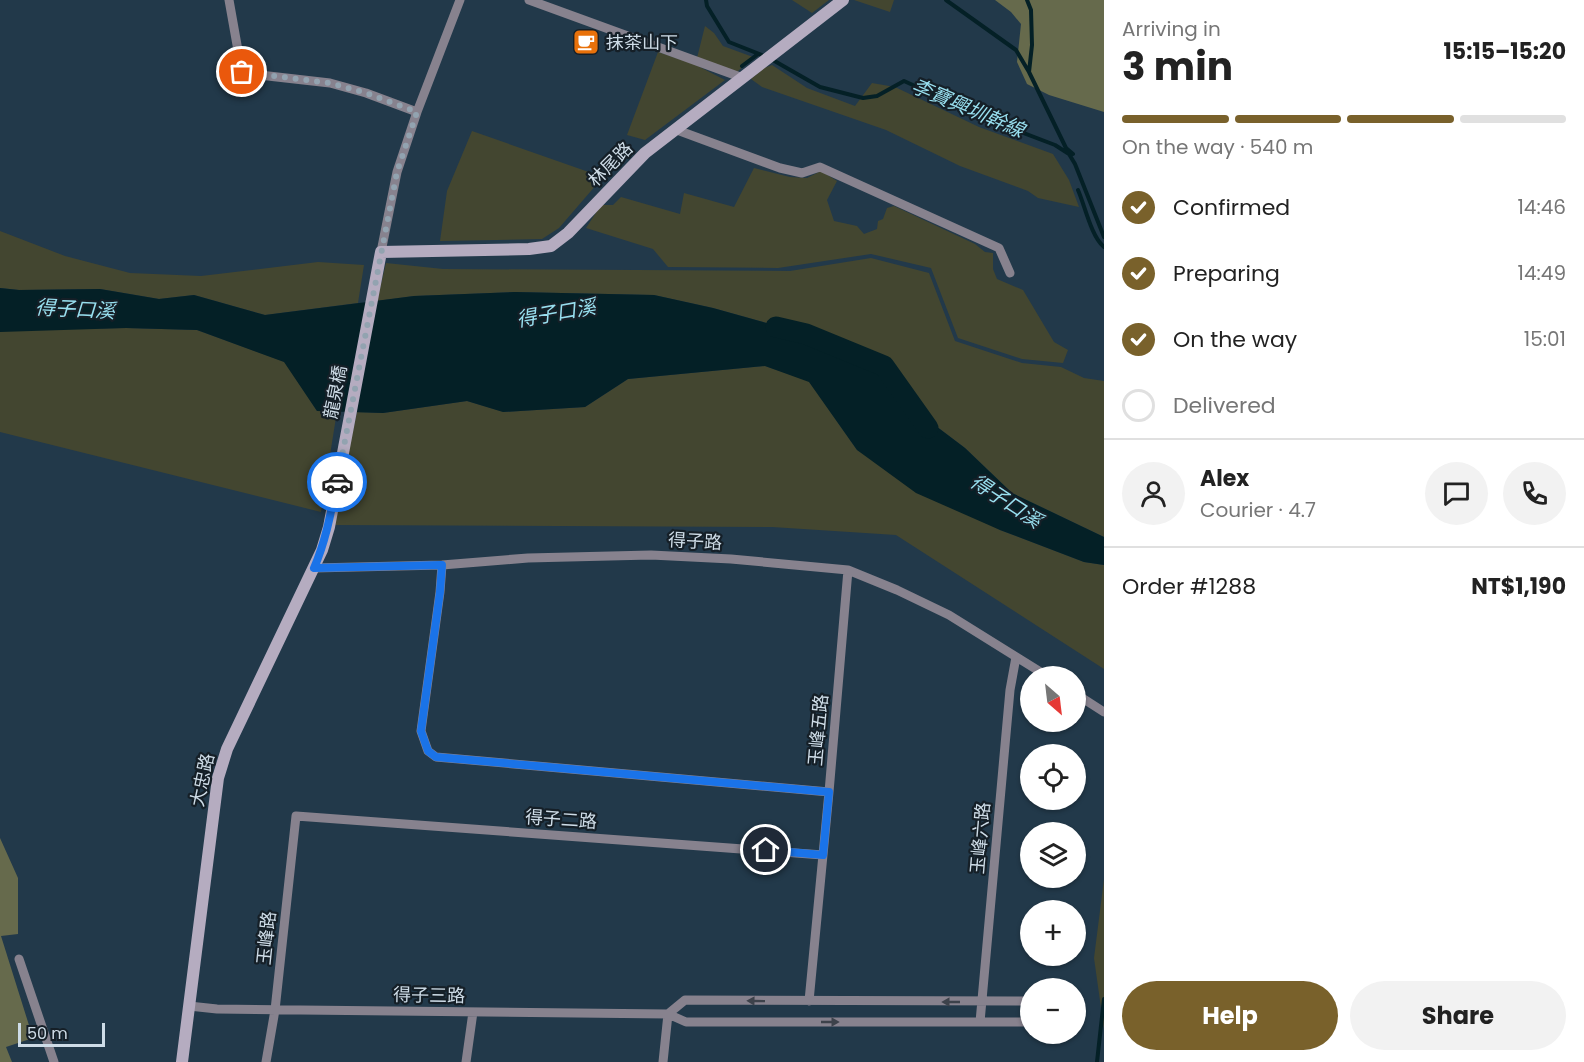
<!DOCTYPE html>
<meta charset="utf-8">
<style>
body{margin:0;font-family:Poppins,"Noto Sans TC",sans-serif;background:#f2f2f2;color:#222;height:100vh;display:flex;flex-direction:column;font-size:22px;white-space:nowrap}
*{box-sizing:border-box;margin:0}
p{font-size:20px;color:#767676}
.icon{flex:none;width:33px;height:33px;fill:none;stroke:currentColor;stroke-width:2;stroke-linecap:round;stroke-linejoin:round}
.map{position:relative;flex:1;overflow:hidden}
.drawer{display:flex;flex-direction:column;background:#fff;width:480px}
.drawer>*{flex:none}
.needle{width:39px;rotate:152deg}
.tools{position:absolute;left:1020px;top:666px;display:grid;gap:12px}
.tools a{display:grid;place-items:center;width:66px;height:66px;border-radius:50%;background:#fff;box-shadow:0 2px 4px #0004;font-size:30px}
.scale{position:absolute;left:18px;bottom:15px;width:87px;box-sizing:border-box;padding-left:6px;border:3px solid #cedce7;border-top:0;font-size:16px;line-height:21px;white-space:nowrap;color:#cedce7;-webkit-text-stroke:4px #151f27;paint-order:stroke}
.pin{position:absolute;display:grid;place-items:center;width:51px;height:51px;color:#fff;margin:-26px;border:3px solid #fff;border-radius:50%;box-shadow:0 2px 6px #0007}
.courier{position:absolute;display:grid;place-items:center;width:60px;height:60px;margin:-30px;border:4px solid #1a73e8;border-radius:50%;background:#fff;color:#222;box-shadow:0 2px 8px #0007}
.summary em{font-style:normal;font-weight:700}
.summary div{display:flex;flex-direction:column-reverse}
.summary{display:flex;align-items:center;justify-content:space-between;height:102px;padding:0 18px}
h1{font-size:39px;font-weight:700;line-height:45px}
.bar{display:grid;grid-template-columns:repeat(4,1fr);gap:9px 6px;align-content:center;height:72px;padding:0 18px}
.bar i{height:8px;border-radius:4px;background:#e0e0e0}
.bar .on{background:#79612b}
.bar p{grid-column:span 4}
.line{display:flex;align-items:center;gap:15px;padding:0 18px;border-top:2px solid #e0e0e0}
.line div{flex:1}
.round{display:grid;place-items:center;flex:none;width:63px;height:63px;border-radius:32px;background:#f2f2f2}
ol{padding:0 18px;list-style:none}
li{display:flex;align-items:center;gap:18px;height:66px}
li p{margin-inline-start:auto}
li .icon{padding:6px;border-radius:50%;background:#79612b;color:#fff;stroke-width:4}
li:last-child{color:#767676}
li i{width:33px;height:33px;border:3px solid #e0e0e0;border-radius:50%}
.action{display:flex;gap:12px;margin-top:auto;padding:12px 18px}
.action a{flex:1;height:69px;border-radius:36px;background:#79612b;color:#fff;font-size:24px;font-weight:700;line-height:69px;text-align:center}
.action a+a{background:#f2f2f2;color:#222}
main{display:flex;flex:1;min-height:0}
.map>svg:first-child{display:block}
</style>
<main>
<div class="map">
<svg width="1104" height="1062" viewBox="0 0 1104 1062">
<rect width="100%" height="100%" fill="#22394a"/>
<!-- green -->
<path fill="#434630" d="M792,0H829L812,13Z
M854,0H894L890,12Z
M705,26L714,33L723,46L753,57L736,73L697,58Z
M658,52L694,64L725,80L645,140L627,135Z
M772,65L807,88L855,106L872,83L895,87L979,127L1053,154L1069,180L1079,207L1038,198L1028,191L960,166L886,130L762,87L751,79L764,68Z
M472,131L603,177L559,228L542,239L440,241L447,191Z
M754,168L790,177L807,178L821,171L837,181L827,200L834,221L857,226L864,234L877,229L878,221L883,219L887,208L894,206L975,244L985,252L993,253V269L997,279L1023,290L1054,342L1068,350L1063,363L1022,359L958,338L931,268L871,254L778,268L668,267L653,249L586,228L601,205H613L621,197L680,214L684,193L734,207Z
M0,231L65,256L130,273L201,276L318,262L364,265L358,303L265,315L194,295L159,299L100,289L19,290L0,288Z
M871,258L929,273L955,341L1022,363L1061,367L1084,378L1104,381V537L1012,493L965,448L924,417L869,365L810,335L713,308L654,295L515,292L414,296L377,301L386,263L443,269L790,271Z
M126,328L197,330L285,362L317,411H337L321,512L0,432V330Z
M765,366L809,381L857,450L1000,530L1084,562L1104,565V669L896,535L772,527L333,525L357,412L383,413L467,401L504,412L585,407L628,379Z
M1104,879V1029L1094,958Z"/>
<!-- forest -->
<path fill="#666a4c" d="M995,0H1104V112L1049,95L1027,84L1017,62L1021,24L1011,12Z
M0,838L18,878V934L1,936L33,1038L6,1047L12,1062H0Z"/>
<!-- water -->
<path fill="#042026" d="M0,288L19,290L100,289L159,299L194,295L265,315L414,296L515,292L654,295L713,308L810,335L869,365L924,417L965,448L1012,493L1104,537V565L1084,562L1000,530L916,493L857,450L809,382L765,366L628,379L585,407L503,412L467,401L383,413L317,411L284,362L197,330L126,328L0,332Z"/>
<g fill="none" stroke-linecap="round" stroke-linejoin="round">
<!-- stream -->
<path stroke="#042026" stroke-width="4" d="M706,0L707,6L729,42L764,56
M946,0L1016,50L1029,72
M1027,0L1031,10L1032,45L1029,72L1066,148L1073,154
M771,59L820,87L863,98L877,96L904,81L992,121L1055,145L1069,154L1075,164L1104,237
M742,66L758,54
M1078,190C1085,206 1091,236 1104,247
M1097,1062L1104,999"/>
<!-- river -->
<path stroke="#042026" stroke-width="21" d="M776,327L806,334L884,366L928,428"/>
<!-- street -->
<path stroke="#87828e" stroke-width="9" d="M229,0L242,73L330,83L366,93L417,112
M529,0L743,78
M677,130L780,168L802,173L820,167L999,248L1010,273
M381,252L397,172L417,112L460,0
M442,565L440,592L421,731L428,751L436,757L829,792
M314,568L442,565L528,558L651,555L731,559L848,570L897,590L949,615L1047,676
M1076,694L1104,712
M19,959L54,1062
M809,1001L829,792L848,570
M189,1006L217,1009L668,1014L686,1022H1030
M668,1014L685,1000L1030,1001
M980,1022L1010,690L1016,657
M266,1062L275,1010L296,816L823,855
M466,1062L473,1012
M663,1062L668,1014"/>
<!-- secondary -->
<path stroke="#b5acc0" stroke-width="12" d="M182,1062L218,778L227,749L322,550L329,527L381,252L529,249L551,246L568,233L645,153L843,0"/>
</g>
<!-- one-way arrows -->
<defs><path id="oneway-solid" d="M-6-.8H1V-3.2L6.5 0L1 3.2V.8H-6Z" transform="scale(1.5)"/></defs>
<g fill="#3d424b">
<use href="#oneway-solid" transform="translate(756 1001) rotate(-179)"/>
<use href="#oneway-solid" transform="translate(951 1002) rotate(180)"/>
<use href="#oneway-solid" transform="translate(830 1022)"/>
</g>
<g fill="none" stroke-linecap="round" stroke-linejoin="round">
<!-- done -->
<path stroke="#92a3b0" stroke-width="6" stroke-dasharray="0 10.8" d="M242,72L330,83L366,93L417,112L397,172L337,482"/>
<!-- route -->
<path stroke="#1a73e8" stroke-width="8" d="M337,482C331,512 326,540 314,568L442,565L440,592L421,731L428,751L436,757L829,792L823,855L766,850"/>
</g>
<!-- icons -->
<defs>
<symbol id="cafe-square" viewBox="-11 -11 22 22"><rect x="-9" y="-9" width="18" height="18" rx="4" fill="#e8710a" stroke="#151f27"/><path d="M-5.5-4.5H6V0H3Q3 3.5 0 3.5H-2.5Q-5.5 3.5-5.5 0ZM3-3.2v2h1.7v-2ZM-6 4.5H4V6H-6Z" fill="#fff"/></symbol>
</defs>
<g fill-rule="evenodd">
<use href="#cafe-square" x="571" y="27" width="30" height="30"/>
</g>
<g text-anchor="middle" dominant-baseline="central" stroke-width="4.5" stroke-linejoin="round" paint-order="stroke">
<!-- poi labels -->
<g font-size="18" fill="#cedce7" stroke="#151f27" text-anchor="start">
<text x="606" y="42">抹茶山下</text>
</g>
<!-- street labels -->
<g font-size="18" fill="#cedce7" stroke="#151f27">
<text transform="translate(610 164) rotate(-45)">林尾路</text>
<text transform="translate(335 392) rotate(-79)">龍泉橋</text>
<text transform="translate(695 541) rotate(3)">得子路</text>
<text transform="translate(818 730) rotate(-85)">玉峰五路</text>
<text transform="translate(202 780) rotate(-78)">大忠路</text>
<text transform="translate(561 819) rotate(4)">得子二路</text>
<text transform="translate(980 838) rotate(-85)">玉峰六路</text>
<text transform="translate(266 938) rotate(-84)">玉峰路</text>
<text transform="translate(429 995) rotate(1)">得子三路</text>
</g>
<!-- water labels -->
<g font-size="20" font-style="italic" fill="#98dfef" stroke="#151f27">
<text transform="translate(968 108) rotate(23)">李寶興圳幹線</text>
<text transform="translate(75 309) rotate(3)">得子口溪</text>
<text transform="translate(556 313) rotate(-10)">得子口溪</text>
<text transform="translate(1006 501) rotate(33)">得子口溪</text>
</g>
</g>
</svg>
<div class="tools">
<a><svg class="needle" viewBox="-14 -14 28 28"><path d="M0-13l5 13h-10z" fill="#e53935"/><path d="M0 13l5-13h-10z" fill="#767676"/></svg></a>
<a><svg class="icon" aria-label="locate" viewBox="0 0 24 24"><circle cx="12" cy="12" r="6"/><path d="M12 2v4M12 18v4M2 12h4M18 12h4"/></svg></a>
<a><svg class="icon" aria-label="layers" viewBox="0 0 24 24"><path d="M12 4l9 5-9 5-9-5zM3 14l9 5 9-5"/></svg></a>
<a>+</a>
<a>−</a>
</div>
<div class="scale">50 m</div>
<div class="pin" style="left:242px;top:72px;background:#ea580c"><svg class="icon" aria-label="bag" viewBox="0 0 24 24"><path d="M5 8h14l-1 12H6zM9 8a3 3 0 0 1 6 0"/></svg></div>
<div class="pin" style="left:766px;top:850px;background:#1f2937"><svg class="icon" aria-label="home" viewBox="0 0 24 24"><path d="M3 11l9-7 9 7M6 9v11h12V9"/></svg></div>
<div class="courier" style="left:337px;top:482px"><svg class="icon" aria-label="car" viewBox="0 0 24 24"><path d="M5 17H2v-5l4-1 3-4h7l3 4 3 1v5h-3M9 17h6M6 11h13"/><circle cx="7" cy="17" r="2"/><circle cx="17" cy="17" r="2"/></svg></div>
</div>
<section class="drawer">
<div class="summary"><div><h1>3 min</h1><p>Arriving in</p></div><em>15:15–15:20</em></div>
<div class="bar"><i class="on"></i><i class="on"></i><i class="on"></i><i></i><p>On the way · 540 m</p></div>
<ol>
<li><svg class="icon" aria-label="check" viewBox="0 0 24 24"><path d="M5 12l5 5 9-10"/></svg>Confirmed<p>14:46</p></li>
<li><svg class="icon" aria-label="check" viewBox="0 0 24 24"><path d="M5 12l5 5 9-10"/></svg>Preparing<p>14:49</p></li>
<li><svg class="icon" aria-label="check" viewBox="0 0 24 24"><path d="M5 12l5 5 9-10"/></svg>On the way<p>15:01</p></li>
<li><i></i>Delivered</li>
</ol>
<div class="line" style="height:108px"><a class="round"><svg class="icon" aria-label="person" viewBox="0 0 24 24"><circle cx="12" cy="8" r="4"/><path d="M4 21q1-7 8-7t8 7"/></svg></a><div><b>Alex</b><p>Courier · 4.7</p></div><a class="round"><svg class="icon" aria-label="chat" viewBox="0 0 24 24"><path d="M4 5h16v11H9l-5 4z"/></svg></a><a class="round"><svg class="icon" aria-label="phone" viewBox="0 0 24 24"><path d="M5 4h4l2 5-3 2q2 4 5 5l2-3 5 2v4C11 20 4 13 5 4z"/></svg></a></div>
<div class="line" style="height:78px"><div>Order #1288</div><b>NT$1,190</b></div>
<div class="action"><a>Help</a><a>Share</a></div>
</section>
</main>
